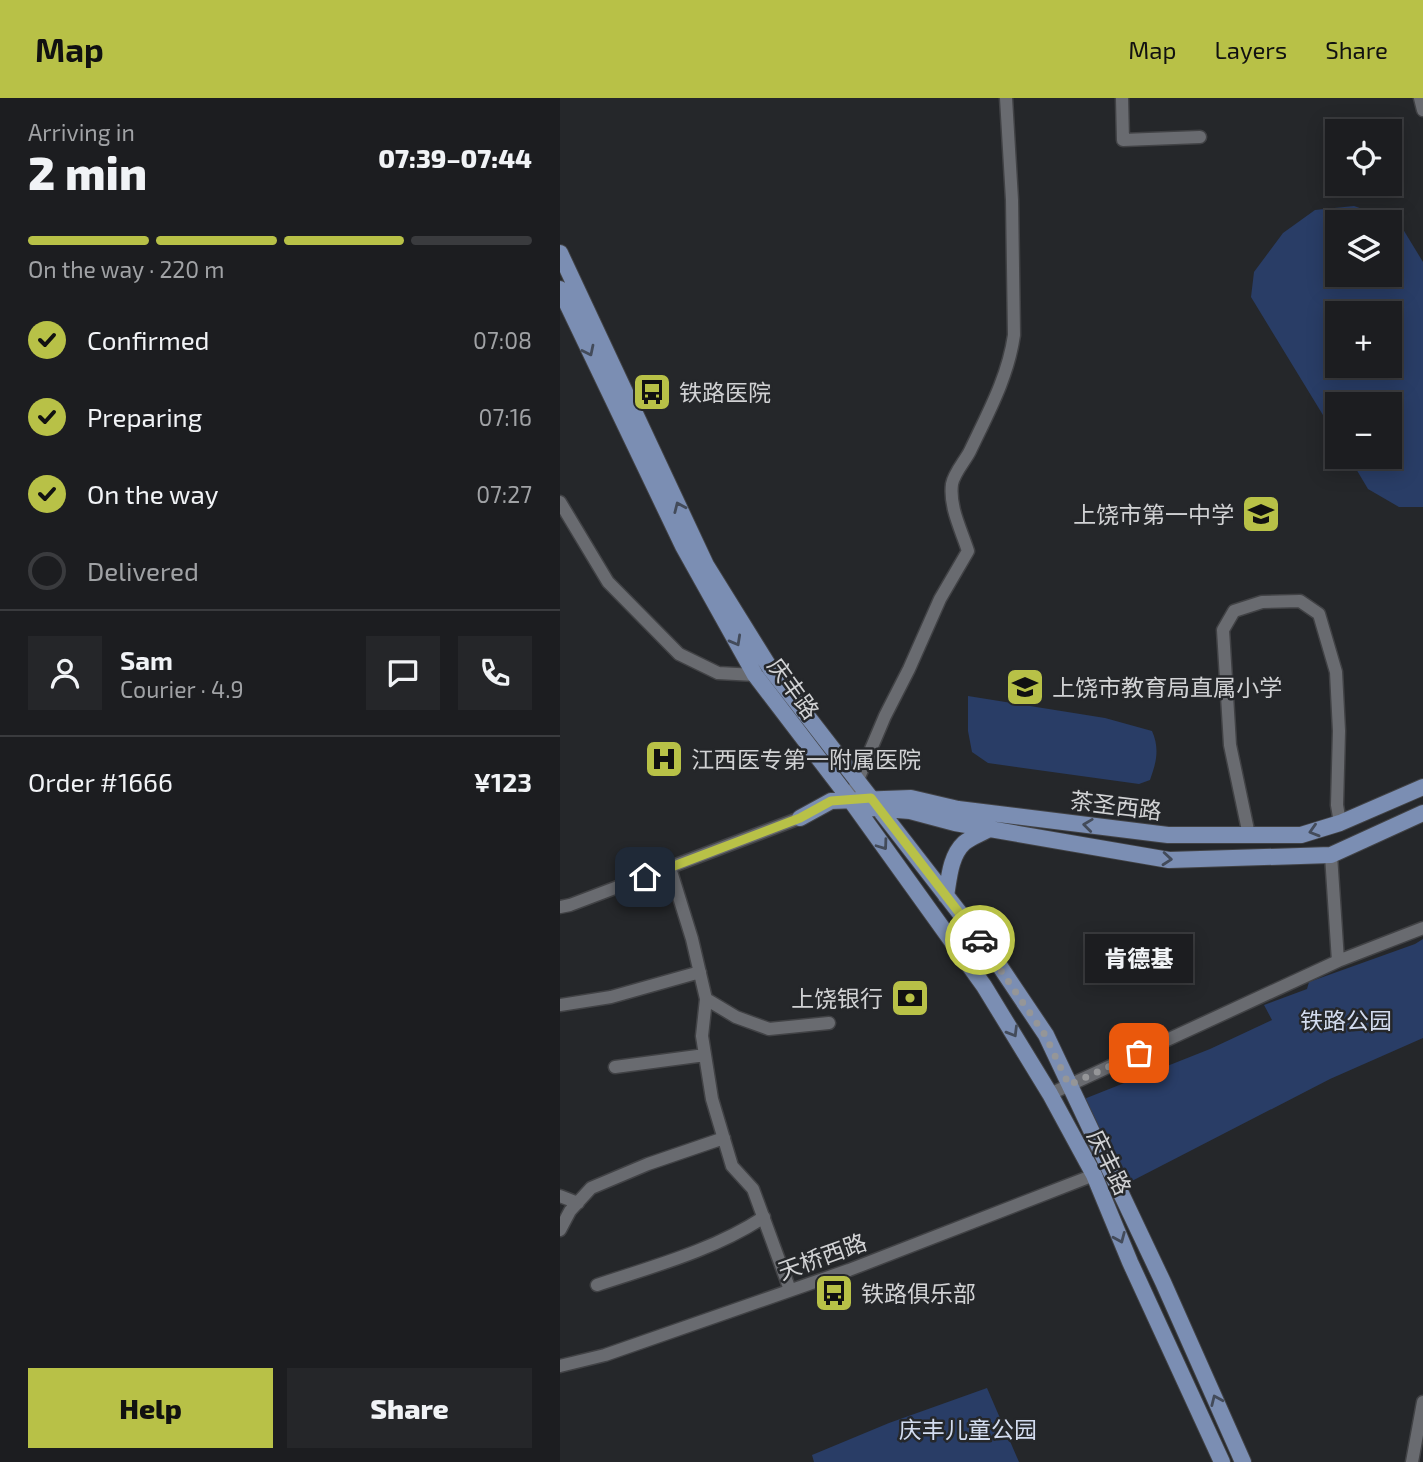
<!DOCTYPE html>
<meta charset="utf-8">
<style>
body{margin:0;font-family:"Exo 2","Noto Sans SC",sans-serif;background:#252629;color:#f1f3f6;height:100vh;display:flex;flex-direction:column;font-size:26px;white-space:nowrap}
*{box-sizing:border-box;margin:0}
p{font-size:23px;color:#a0a2a5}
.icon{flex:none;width:38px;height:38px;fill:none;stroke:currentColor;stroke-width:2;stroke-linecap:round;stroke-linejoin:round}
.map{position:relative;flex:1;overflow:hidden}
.sheet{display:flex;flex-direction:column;background:#1c1d20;width:560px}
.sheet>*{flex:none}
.tools{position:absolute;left:765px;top:21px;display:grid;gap:14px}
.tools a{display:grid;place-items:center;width:77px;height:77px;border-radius:0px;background:#1c1d20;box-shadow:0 4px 18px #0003,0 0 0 2px #3a3b3e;font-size:35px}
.pin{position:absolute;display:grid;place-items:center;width:60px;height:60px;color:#fff;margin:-30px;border-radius:14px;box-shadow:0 4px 10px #0006}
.courier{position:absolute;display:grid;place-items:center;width:70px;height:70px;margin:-35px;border:5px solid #b8c147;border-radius:50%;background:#fff;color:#222;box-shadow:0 2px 9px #0007}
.bubble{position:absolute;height:49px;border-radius:0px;background:#1c1d20;box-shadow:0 4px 18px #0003,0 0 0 2px #3a3b3e;font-size:23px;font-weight:800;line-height:49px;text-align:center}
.summary em{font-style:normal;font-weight:800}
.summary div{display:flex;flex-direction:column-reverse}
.summary{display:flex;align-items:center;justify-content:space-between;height:119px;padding:0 28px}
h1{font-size:46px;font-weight:800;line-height:52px}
.bar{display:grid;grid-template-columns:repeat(4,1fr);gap:10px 7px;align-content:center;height:84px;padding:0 28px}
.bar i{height:9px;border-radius:5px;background:#3a3b3e}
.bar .selected{background:#b8c147}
.bar p{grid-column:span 4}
.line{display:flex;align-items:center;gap:18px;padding:0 28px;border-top:2px solid #3a3b3e}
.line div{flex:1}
.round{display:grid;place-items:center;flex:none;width:74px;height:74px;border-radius:0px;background:#252629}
ol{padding:0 28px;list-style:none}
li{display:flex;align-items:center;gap:21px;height:77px}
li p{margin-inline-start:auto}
li .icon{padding:7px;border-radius:50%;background:#b8c147;color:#111;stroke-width:4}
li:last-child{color:#a0a2a5}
li i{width:38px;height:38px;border:4px solid #3a3b3e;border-radius:50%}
.button{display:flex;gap:14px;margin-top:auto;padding:14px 28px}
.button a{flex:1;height:80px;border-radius:0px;background:#b8c147;color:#111;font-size:28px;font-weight:800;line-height:80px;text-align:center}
.button a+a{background:#252629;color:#f1f3f6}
header{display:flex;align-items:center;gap:42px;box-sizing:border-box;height:98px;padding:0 35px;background:#b8c147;color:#111}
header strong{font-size:33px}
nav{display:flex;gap:38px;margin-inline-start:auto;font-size:24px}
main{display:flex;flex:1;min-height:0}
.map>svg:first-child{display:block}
</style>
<header>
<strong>Map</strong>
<nav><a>Map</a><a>Layers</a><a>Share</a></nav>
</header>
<main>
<section class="sheet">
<div class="summary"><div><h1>2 min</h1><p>Arriving in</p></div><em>07:39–07:44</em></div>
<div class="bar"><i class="selected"></i><i class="selected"></i><i class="selected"></i><i></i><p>On the way · 220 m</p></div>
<ol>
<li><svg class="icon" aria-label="check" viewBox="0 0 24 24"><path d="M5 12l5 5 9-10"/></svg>Confirmed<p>07:08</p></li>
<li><svg class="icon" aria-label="check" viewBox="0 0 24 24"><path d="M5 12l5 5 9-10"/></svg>Preparing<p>07:16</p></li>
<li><svg class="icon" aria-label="check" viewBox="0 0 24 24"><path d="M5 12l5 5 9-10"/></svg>On the way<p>07:27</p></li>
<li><i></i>Delivered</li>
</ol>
<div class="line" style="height:126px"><a class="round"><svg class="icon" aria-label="person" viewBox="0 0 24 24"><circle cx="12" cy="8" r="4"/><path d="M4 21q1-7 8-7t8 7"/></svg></a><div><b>Sam</b><p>Courier · 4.9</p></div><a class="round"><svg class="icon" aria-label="chat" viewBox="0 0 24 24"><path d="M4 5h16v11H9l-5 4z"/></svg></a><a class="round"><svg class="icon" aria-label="phone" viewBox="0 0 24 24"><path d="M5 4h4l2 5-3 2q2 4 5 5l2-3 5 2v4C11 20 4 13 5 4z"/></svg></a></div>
<div class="line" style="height:91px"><div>Order #1666</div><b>¥123</b></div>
<div class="button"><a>Help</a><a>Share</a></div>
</section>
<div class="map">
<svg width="863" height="1364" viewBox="0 0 863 1364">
<rect width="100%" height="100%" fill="#25272a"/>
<!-- green -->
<path fill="#293d66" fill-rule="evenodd" d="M794,108L838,123L863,164V409H839L808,391L789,359H830V306H777V340L691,199L694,174L723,135L755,112ZM830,124V177H777V124ZM777,215H830V268H777Z
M408,598L545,620L592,633C600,651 596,665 590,682L579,686L428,665L412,654L408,633Z
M863,841V940L770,981L566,1086L524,1001L650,951L712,922L704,907L747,891L749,884L855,846Z
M427,1290L459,1364H254L252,1357L329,1325Z"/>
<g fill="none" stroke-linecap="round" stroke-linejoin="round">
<defs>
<path id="minor" d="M562,0L563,42L640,39
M860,0L863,12
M0,404L48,484L119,556L158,575L195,577
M294,691L325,618L349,571L380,501L408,453C401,431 389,409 392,386C394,375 405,363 410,353C428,315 448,279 454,237L452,102L446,0
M689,737L670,647L663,532L674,513L702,504L740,503L759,516L776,574L779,633L777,707L780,725
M110,770L132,841L146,901L142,938L152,1001L172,1068L193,1091L230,1192
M0,809L10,807L240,720
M778,863L863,830
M146,901L176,919L209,931L269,925
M0,907L51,899L140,874
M55,969L145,957
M490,996L778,863L771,757
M0,1098L18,1105
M0,1132L10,1113L31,1090L88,1066L164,1040
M37,1187C94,1168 154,1152 204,1119
M0,1268L45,1257L289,1172L534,1077
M852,1364L863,1304"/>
<path id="major" d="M0,155L146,467L210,570L433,858L486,937L603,1184L683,1364
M0,191L123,448L195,577L289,700L424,888L490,996L534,1077L570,1164L662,1364
M312,710L350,713L395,725L609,762L771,757L863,715
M240,720L271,703L351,700L398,711L608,737H741L780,725L863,689
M386,798C389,781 390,758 404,745C411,739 421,736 429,731"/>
</defs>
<!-- minor casing -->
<use href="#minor" stroke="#414245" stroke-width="15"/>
<!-- major casing -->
<use href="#major" stroke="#414245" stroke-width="18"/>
<!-- minor -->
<use href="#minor" stroke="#696b70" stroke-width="12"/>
<!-- major -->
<use href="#major" stroke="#7b8eb3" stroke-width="16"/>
</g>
<!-- one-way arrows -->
<defs><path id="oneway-chevron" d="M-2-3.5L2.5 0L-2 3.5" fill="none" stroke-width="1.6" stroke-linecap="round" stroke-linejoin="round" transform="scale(1.75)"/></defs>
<g stroke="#434b5a">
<use href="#oneway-chevron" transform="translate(29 253) rotate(64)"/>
<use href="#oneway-chevron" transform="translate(119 409) rotate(-114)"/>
<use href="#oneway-chevron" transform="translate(176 543) rotate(61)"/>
<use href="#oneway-chevron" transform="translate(528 727) rotate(-173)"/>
<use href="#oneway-chevron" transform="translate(754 733) rotate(163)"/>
<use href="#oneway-chevron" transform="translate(323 747) rotate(54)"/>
<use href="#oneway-chevron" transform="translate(607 761) rotate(5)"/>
<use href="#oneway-chevron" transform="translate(453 934) rotate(59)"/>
<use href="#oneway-chevron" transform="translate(560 1140) rotate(67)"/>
<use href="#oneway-chevron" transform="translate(656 1302) rotate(-114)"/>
</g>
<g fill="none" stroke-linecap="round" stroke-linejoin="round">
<!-- done -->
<path stroke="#959698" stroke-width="7" stroke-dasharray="0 12.6" d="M420,842L485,937L509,987L579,955"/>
<!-- route -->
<path stroke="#b8c147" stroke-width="9" d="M85,779L240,720L271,703L311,700L420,842"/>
</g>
<!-- icons -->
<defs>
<symbol id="bus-square" viewBox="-11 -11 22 22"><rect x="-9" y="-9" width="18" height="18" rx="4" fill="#b8c147" stroke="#25272a"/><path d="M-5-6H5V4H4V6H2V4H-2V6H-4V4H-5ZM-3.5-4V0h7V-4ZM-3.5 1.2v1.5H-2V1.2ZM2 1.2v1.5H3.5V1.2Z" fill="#111"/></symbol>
<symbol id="school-square" viewBox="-11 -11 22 22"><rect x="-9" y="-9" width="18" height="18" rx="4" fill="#b8c147" stroke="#25272a"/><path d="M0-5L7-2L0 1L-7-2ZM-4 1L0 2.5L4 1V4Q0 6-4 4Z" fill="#111"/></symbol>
<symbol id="hospital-square" viewBox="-11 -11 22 22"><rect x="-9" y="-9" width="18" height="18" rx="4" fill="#b8c147" stroke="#25272a"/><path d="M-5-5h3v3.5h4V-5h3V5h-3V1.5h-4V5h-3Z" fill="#111"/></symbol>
<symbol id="bank-square" viewBox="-11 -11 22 22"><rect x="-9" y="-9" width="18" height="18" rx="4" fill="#b8c147" stroke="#25272a"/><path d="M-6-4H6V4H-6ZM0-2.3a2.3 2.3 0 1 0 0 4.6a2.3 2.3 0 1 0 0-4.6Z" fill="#111"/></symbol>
</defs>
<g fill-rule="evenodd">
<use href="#bus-square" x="70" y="272" width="44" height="44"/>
<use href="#school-square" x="679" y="394" width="44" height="44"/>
<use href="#school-square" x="443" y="567" width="44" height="44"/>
<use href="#hospital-square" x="82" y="639" width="44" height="44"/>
<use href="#bank-square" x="328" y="878" width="44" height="44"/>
<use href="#bus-square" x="252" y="1173" width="44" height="44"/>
</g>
<g text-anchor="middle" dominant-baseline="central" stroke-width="5" stroke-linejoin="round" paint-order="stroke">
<!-- poi labels -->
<g font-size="23" fill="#d1d2d4" stroke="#25272a" text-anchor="start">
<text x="119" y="294">铁路医院</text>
<text x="674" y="416" text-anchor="end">上饶市第一中学</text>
<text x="492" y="589">上饶市教育局直属小学</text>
<text x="131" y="661">江西医专第一附属医院</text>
<text x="323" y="900" text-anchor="end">上饶银行</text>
<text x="301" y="1195">铁路俱乐部</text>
</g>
<!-- street labels -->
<g font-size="23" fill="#d1d2d4" stroke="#25272a">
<text transform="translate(234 590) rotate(54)">庆丰路</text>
<text transform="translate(556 707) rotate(7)">茶圣西路</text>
<text transform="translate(550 1064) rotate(64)">庆丰路</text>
<text transform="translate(262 1158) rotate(-20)">天桥西路</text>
</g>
<!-- park labels -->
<g font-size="23" fill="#d3dcef" stroke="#25272a">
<text x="786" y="922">铁路公园</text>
<text x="408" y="1331">庆丰儿童公园</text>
</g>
</g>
</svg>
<div class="tools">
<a><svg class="icon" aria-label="locate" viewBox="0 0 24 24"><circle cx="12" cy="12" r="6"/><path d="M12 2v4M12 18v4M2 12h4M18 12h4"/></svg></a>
<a><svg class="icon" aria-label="layers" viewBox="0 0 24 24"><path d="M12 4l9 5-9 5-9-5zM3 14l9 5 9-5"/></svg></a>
<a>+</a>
<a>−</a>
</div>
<div class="pin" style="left:579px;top:955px;background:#ea580c"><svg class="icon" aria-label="bag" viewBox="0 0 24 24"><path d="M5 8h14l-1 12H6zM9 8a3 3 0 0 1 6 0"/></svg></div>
<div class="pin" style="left:85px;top:779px;background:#1f2937"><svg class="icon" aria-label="home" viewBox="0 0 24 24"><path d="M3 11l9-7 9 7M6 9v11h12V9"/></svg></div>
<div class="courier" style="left:420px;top:842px"><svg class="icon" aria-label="car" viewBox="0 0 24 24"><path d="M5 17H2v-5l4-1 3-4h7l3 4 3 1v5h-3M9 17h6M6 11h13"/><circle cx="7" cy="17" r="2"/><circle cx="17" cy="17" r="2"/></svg></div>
<div class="bubble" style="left:525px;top:836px;width:108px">肯德基</div>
</div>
</main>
